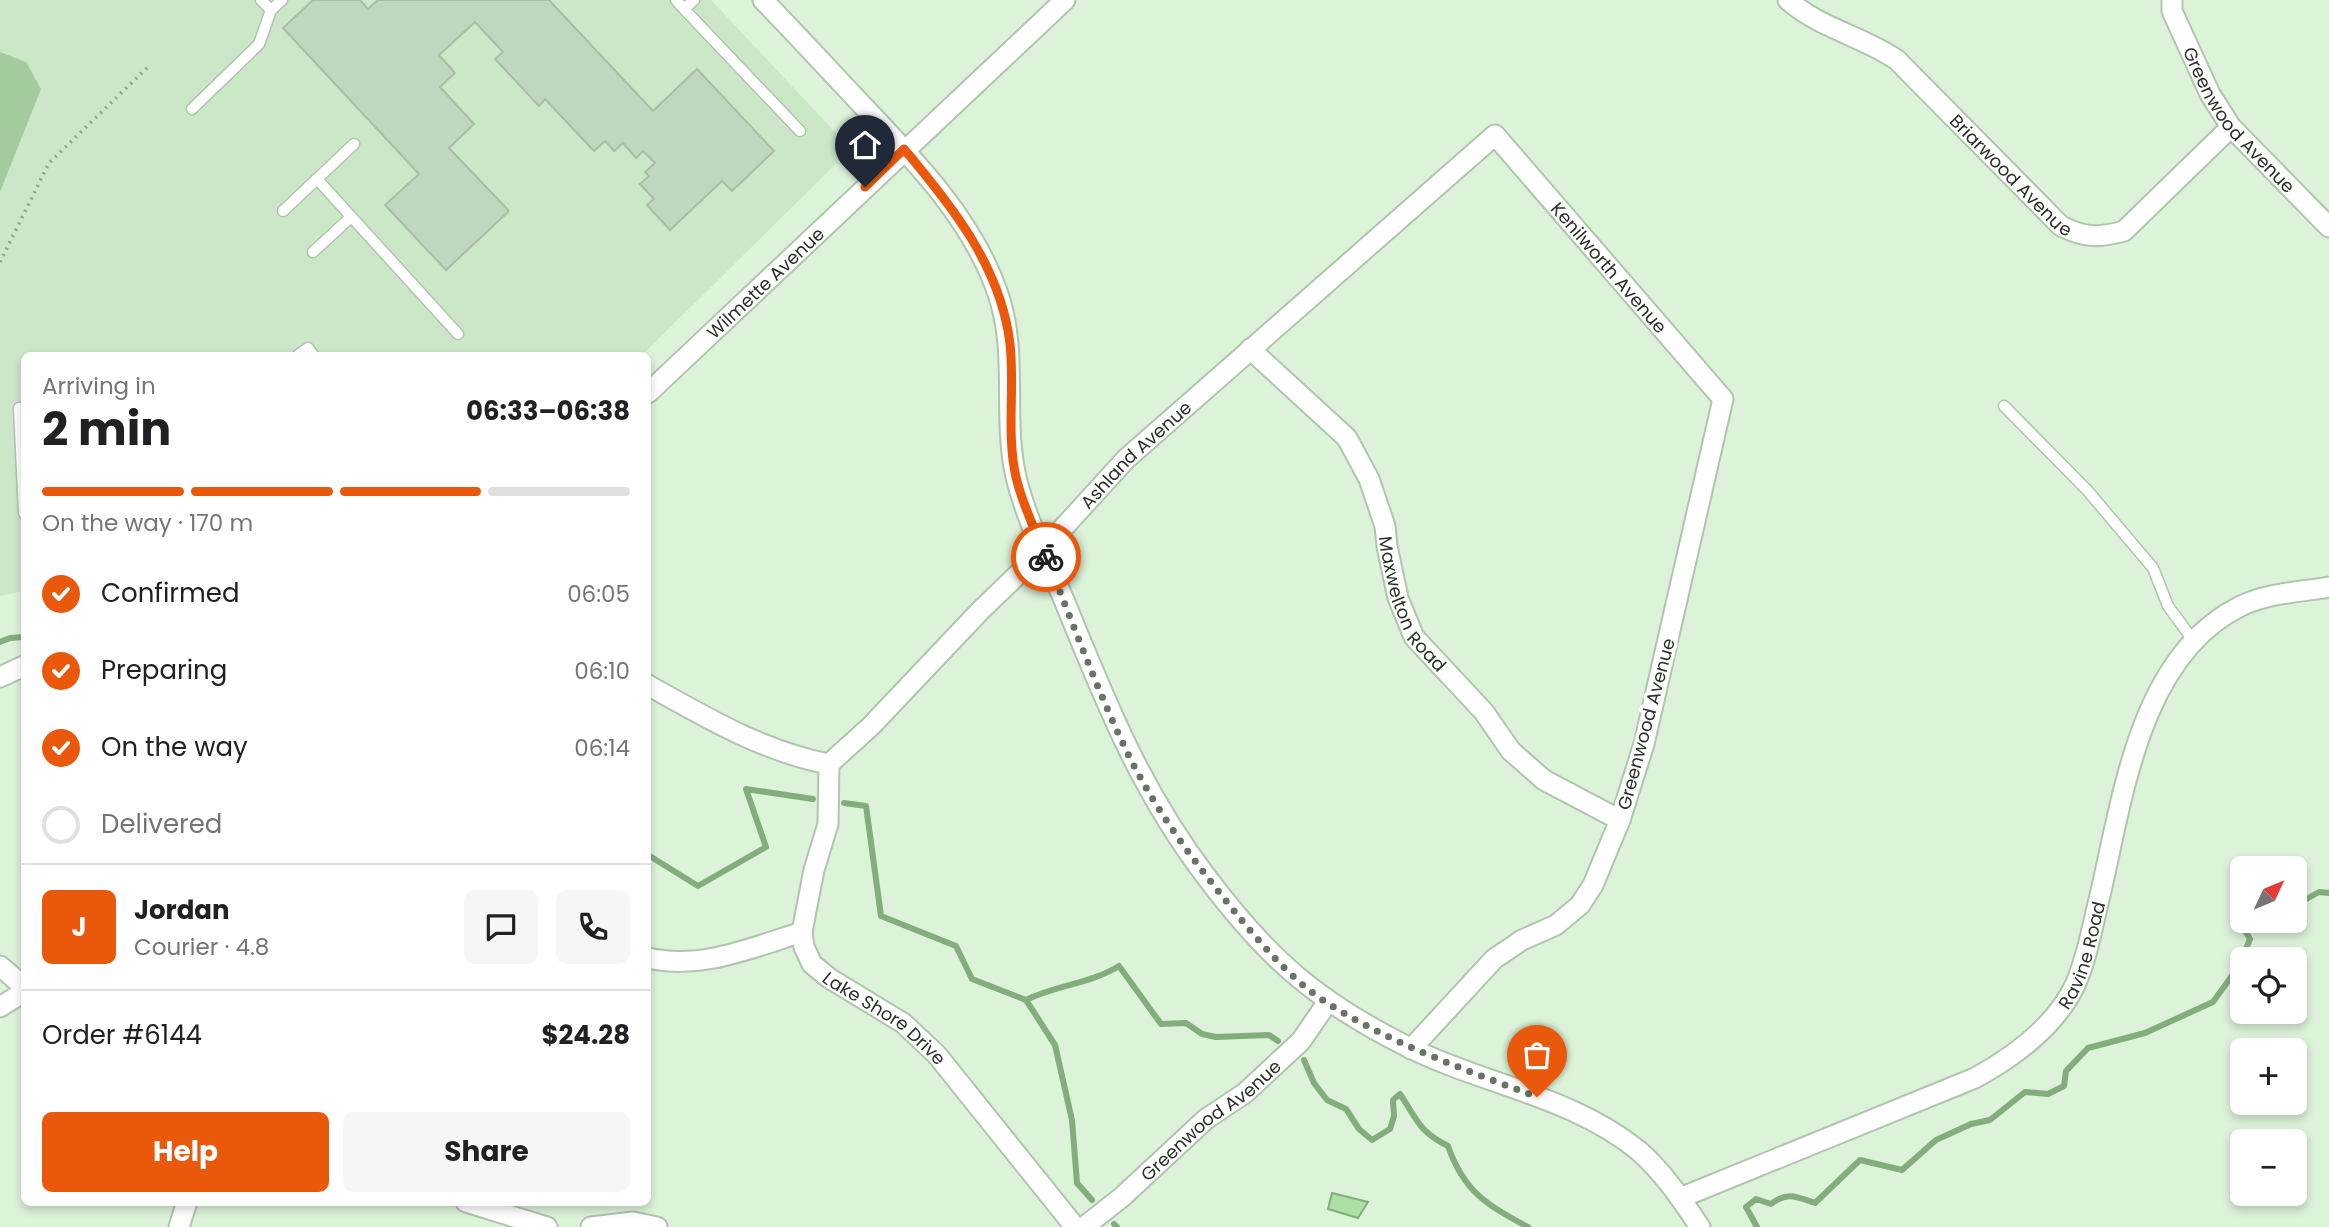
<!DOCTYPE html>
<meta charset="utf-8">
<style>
body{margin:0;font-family:Poppins,sans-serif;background:#f6f6f6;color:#202124;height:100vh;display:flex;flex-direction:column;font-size:26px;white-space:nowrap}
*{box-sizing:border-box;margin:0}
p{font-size:23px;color:#757577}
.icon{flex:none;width:38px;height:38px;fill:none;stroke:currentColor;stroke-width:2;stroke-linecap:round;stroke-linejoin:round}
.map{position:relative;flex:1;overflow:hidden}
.details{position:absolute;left:21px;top:352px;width:630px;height:854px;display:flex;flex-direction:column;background:#fff;border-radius:10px;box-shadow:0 4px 10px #0003}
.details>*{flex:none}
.needle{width:46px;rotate:46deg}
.fabs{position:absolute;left:2230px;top:856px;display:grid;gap:14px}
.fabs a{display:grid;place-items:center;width:77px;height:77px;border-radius:10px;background:#fff;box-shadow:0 4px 10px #0003;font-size:35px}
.pin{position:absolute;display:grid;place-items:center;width:60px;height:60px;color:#fff;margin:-72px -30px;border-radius:50% 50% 50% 0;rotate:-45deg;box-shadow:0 0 7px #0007}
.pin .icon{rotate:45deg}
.courier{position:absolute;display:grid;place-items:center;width:70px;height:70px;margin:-35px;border:5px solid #ea580c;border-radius:50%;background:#fff;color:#222;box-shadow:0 2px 9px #0007}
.summary em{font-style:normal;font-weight:700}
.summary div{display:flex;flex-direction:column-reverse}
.summary{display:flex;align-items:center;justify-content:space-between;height:119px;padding:0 21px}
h1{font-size:46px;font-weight:700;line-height:52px}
.bar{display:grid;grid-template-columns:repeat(4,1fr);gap:10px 7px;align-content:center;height:84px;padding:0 21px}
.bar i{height:9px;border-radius:5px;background:#e0e0e0}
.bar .current{background:#ea580c}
.bar p{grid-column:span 4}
.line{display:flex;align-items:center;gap:18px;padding:0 21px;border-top:2px solid #e0e0e0}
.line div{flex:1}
.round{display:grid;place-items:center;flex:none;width:74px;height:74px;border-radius:10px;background:#f6f6f6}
ol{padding:0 21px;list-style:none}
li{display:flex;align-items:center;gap:21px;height:77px}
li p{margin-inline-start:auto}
li .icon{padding:7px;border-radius:50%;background:#ea580c;color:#fff;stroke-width:4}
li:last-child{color:#757577}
li i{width:38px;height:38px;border:4px solid #e0e0e0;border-radius:50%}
.cta{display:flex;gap:14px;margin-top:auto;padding:14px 21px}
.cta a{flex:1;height:80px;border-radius:10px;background:#ea580c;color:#fff;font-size:28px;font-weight:700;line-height:80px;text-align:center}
.cta a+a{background:#f6f6f6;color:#202124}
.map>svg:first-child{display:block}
</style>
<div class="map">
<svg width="2329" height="1227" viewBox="0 0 2329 1227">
<rect width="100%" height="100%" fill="#dcf2d9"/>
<!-- built -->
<path fill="#cce6c8" d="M0,0H711L851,149L642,355H24V591L0,596Z"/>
<!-- green -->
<path fill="#a3cb9d" d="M0,52L26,62L41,89L0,192Z"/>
<!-- water -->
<path fill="#abe2a3" stroke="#84ad7e" stroke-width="2" d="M1332,1193L1368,1202L1358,1218L1328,1209Z"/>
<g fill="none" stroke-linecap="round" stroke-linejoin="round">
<!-- stream -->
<path stroke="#84ad7e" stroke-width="6" d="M0,642L10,638L24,637
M844,803L866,806L881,916L956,946L972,979L1026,1000L1055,1045L1072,1120L1077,1183L1092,1200
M648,855L698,886L766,847L746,789L813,799
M2294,900L2301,902L2319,892L2329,893
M1026,1000C1056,985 1090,984 1119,966L1161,1024L1186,1023L1202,1034L1216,1037L1269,1035L1278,1041
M1304,1060L1314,1083L1327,1100L1346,1109L1359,1129L1372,1140L1390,1129L1394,1116L1393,1100L1400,1094C1417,1119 1418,1131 1448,1146C1464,1192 1487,1205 1528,1227
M1114,1224L1117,1227
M1757,1227L1746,1207L1756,1199L1771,1204C1787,1191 1797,1197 1815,1203L1860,1160L1902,1170L1936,1140L1971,1124L1990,1120L2025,1092L2048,1094L2064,1086L2066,1071L2088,1048L2145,1033L2213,1002L2239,966L2250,939L2237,917L2236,902L2242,898"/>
</g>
<!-- building -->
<path fill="#c1d6be" stroke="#a9bda6" stroke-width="2" d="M313,0H360L368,9L378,0H549L653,111L697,69L774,151L732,191L722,181L670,230L647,205L654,199L640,184L649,176L645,172L655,163L643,151L636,158L623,143L614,151L605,141L594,151L545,99L539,106L495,59L503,52L475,22L439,55L455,73L440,87L474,124L449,148L509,211L446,270L385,205L419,174L283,28Z"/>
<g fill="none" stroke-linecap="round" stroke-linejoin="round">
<defs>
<path id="lane" d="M676,0L684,9
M694,0L684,9L800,131
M271,10L282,0
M192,109L259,44L271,10L261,0
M317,179L458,334
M283,211L354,144
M313,252L351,217
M298,355L308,348L313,355
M2004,406L2087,490L2153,568L2168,606L2193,640
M24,408H19L24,513"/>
<g id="street">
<path d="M763,0C797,35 830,71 864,107C916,162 971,218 997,291C1019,351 1002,416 1016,477C1026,519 1047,560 1064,600C1105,700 1139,788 1205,875C1267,958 1316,1001 1408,1047C1484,1085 1572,1096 1639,1151C1663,1172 1682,1200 1700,1227"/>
<path id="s1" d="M1788,0C1819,28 1862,36 1897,60L2061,226C2085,238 2099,238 2124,231L2231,127"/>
<path id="s2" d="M2172,0V11L2210,94L2231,127L2329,227"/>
<path id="s3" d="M1250,349L1347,438L1369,479L1385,526L1387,546L1398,598L1414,637L1484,712L1511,751L1544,780L1620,820"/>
<path id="s4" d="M648,393L1065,0"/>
<path d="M0,677L24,666"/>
<path d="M648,685C705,717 764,752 829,764"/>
<path id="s5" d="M829,764L871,726L980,611L1043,550L1126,459L1495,135L1723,399L1644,744L1620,820L1593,885L1580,905L1556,925L1522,940L1494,959L1411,1049"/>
<path id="s6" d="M829,764L828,824L814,870L802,932L804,947L812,964L829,978L903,1023L937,1055L1075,1227"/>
<path d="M648,958C701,970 751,948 802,932"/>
<path d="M0,966L24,987"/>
<path d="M0,1007L24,992"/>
<path id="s7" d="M1680,1198L1975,1078C2015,1056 2055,1027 2075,985C2086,961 2091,933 2097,908C2122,807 2136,657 2241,606C2267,593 2301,592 2329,587"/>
<path d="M466,1202L547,1227"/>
<path d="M179,1227L187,1202"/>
<path d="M591,1227L633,1222L657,1227"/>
<path id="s8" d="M1084,1227L1122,1197L1206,1119L1245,1093L1301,1041L1327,1003"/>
</g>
</defs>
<!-- lane casing -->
<use href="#lane" stroke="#b0c5ad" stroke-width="13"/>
<!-- street casing -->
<use href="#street" stroke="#b0c5ad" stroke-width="23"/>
<!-- path -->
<path stroke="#92a390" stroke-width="3.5" stroke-dasharray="2 5" stroke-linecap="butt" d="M0,262L49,163L148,67"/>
<!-- lane -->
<use href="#lane" stroke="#fff" stroke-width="10"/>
<!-- street -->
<use href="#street" stroke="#fff" stroke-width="19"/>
</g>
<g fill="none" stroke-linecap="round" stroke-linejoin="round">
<!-- done -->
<path stroke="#677465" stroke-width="7" stroke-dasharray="0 12.6" d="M1046,557C1073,623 1097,690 1128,754C1156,811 1195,863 1235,912C1262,945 1292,981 1329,1004C1394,1045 1466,1070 1537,1097"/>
<!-- route -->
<path stroke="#ea580c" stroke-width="9" d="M865,187L904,149C952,206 1001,267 1010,344C1015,387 1006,433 1016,477C1022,504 1036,532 1046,557"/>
</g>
<g text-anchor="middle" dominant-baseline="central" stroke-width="7" stroke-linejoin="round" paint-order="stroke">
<!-- street labels -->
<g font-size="18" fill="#283027" stroke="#fff">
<text stroke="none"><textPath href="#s2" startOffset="140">Greenwood Avenue</textPath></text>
<text stroke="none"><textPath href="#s1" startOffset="287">Briarwood Avenue</textPath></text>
<text stroke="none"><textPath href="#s5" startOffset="1092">Kenilworth Avenue</textPath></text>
<text stroke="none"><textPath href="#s4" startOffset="161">Wilmette Avenue</textPath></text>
<text stroke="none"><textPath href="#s5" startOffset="436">Ashland Avenue</textPath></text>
<text stroke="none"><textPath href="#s3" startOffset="312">Maxwelton Road</textPath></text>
<text transform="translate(1646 724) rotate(-75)">Greenwood Avenue</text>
<text stroke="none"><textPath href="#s7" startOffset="488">Ravine Road</textPath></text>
<text stroke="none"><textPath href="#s6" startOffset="296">Lake Shore Drive</textPath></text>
<text stroke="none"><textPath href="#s8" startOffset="166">Greenwood Avenue</textPath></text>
</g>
</g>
</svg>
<div class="fabs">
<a><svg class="needle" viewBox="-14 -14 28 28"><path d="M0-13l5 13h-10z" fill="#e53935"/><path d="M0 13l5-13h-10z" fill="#757577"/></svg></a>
<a><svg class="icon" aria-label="locate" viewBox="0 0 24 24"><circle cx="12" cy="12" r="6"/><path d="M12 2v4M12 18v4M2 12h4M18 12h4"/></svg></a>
<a>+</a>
<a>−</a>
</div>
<div class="pin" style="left:1537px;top:1097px;background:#ea580c"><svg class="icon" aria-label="bag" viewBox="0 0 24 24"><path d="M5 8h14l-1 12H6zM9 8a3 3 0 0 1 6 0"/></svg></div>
<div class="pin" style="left:865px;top:187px;background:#1f2937"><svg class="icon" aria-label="home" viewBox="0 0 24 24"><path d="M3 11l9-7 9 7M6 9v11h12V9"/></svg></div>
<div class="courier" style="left:1046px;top:557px"><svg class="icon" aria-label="bike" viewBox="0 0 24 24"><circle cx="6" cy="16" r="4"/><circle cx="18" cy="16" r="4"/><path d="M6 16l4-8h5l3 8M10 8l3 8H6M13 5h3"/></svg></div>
<section class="details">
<div class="summary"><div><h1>2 min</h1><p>Arriving in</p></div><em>06:33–06:38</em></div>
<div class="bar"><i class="current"></i><i class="current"></i><i class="current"></i><i></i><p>On the way · 170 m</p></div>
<ol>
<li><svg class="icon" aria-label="check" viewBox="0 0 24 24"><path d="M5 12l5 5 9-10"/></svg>Confirmed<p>06:05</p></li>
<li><svg class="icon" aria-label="check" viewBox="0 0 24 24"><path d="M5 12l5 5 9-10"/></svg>Preparing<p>06:10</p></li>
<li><svg class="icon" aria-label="check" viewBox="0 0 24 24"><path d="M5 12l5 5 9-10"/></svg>On the way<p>06:14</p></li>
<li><i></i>Delivered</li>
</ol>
<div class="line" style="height:126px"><b class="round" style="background:#ea580c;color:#fff">J</b><div><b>Jordan</b><p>Courier · 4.8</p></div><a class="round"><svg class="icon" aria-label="chat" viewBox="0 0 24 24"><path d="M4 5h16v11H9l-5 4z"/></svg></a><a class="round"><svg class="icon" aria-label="phone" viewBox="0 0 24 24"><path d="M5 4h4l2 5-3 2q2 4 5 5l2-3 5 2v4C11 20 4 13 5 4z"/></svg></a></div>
<div class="line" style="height:91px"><div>Order #6144</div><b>$24.28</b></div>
<div class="cta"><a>Help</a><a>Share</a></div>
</section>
</div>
